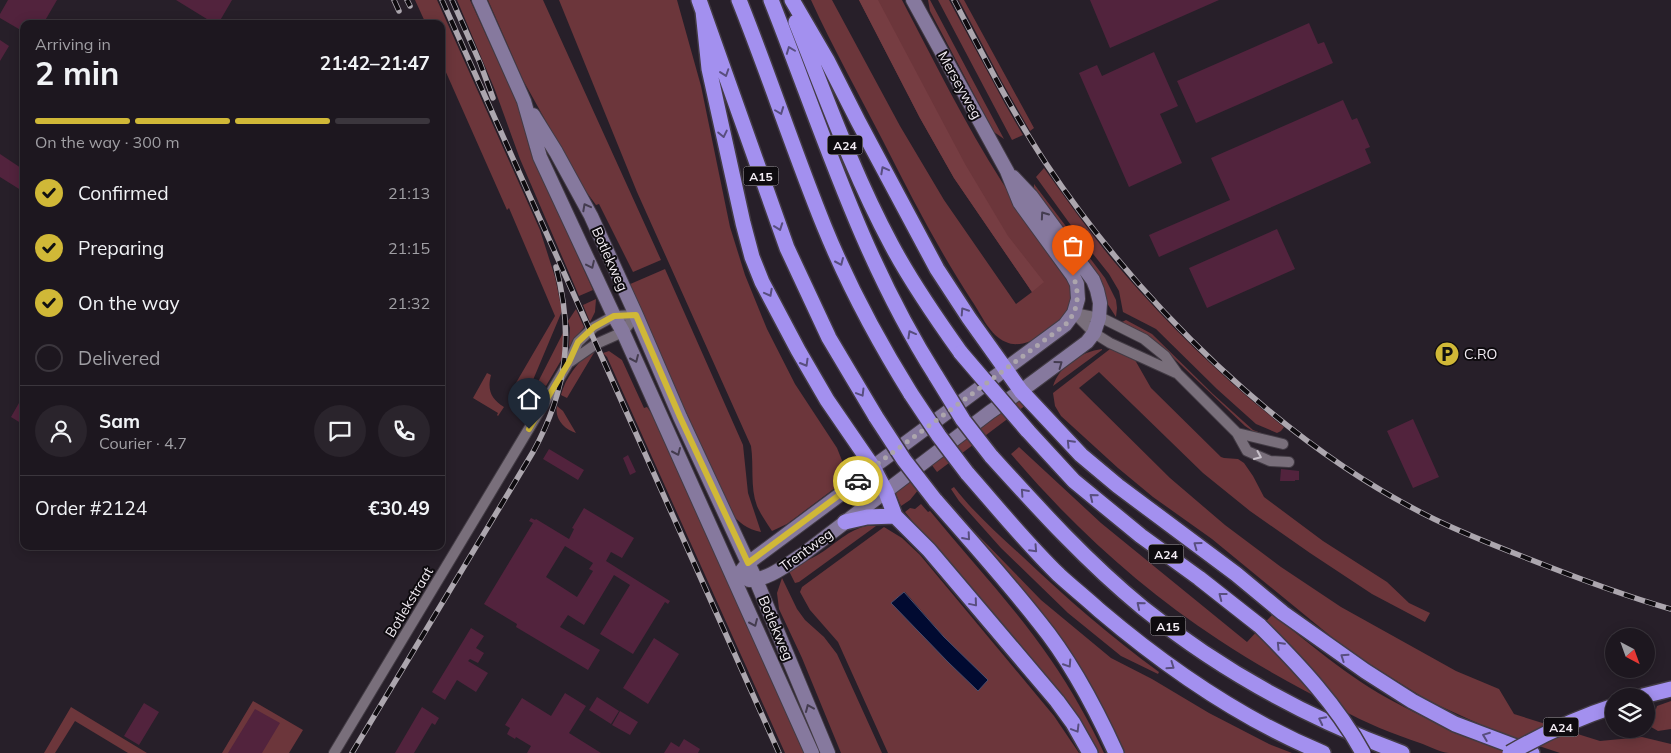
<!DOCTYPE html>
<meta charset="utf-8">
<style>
body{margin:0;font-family:Mulish,sans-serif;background:#2a242c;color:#f1f3f6;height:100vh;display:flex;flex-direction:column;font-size:19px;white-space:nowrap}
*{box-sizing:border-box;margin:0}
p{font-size:16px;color:#a09fa4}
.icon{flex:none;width:28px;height:28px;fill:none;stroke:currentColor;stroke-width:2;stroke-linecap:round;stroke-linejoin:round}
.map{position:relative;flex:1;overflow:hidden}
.side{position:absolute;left:20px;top:20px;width:425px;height:530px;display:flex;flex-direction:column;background:#1d171f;border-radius:10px;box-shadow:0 2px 12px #0003,0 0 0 1px #3b363d}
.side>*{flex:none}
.needle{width:32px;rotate:139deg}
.buttons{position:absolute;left:1605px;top:628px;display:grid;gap:10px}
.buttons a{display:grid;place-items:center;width:50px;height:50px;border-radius:50%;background:#1d171f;box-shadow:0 2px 12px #0003,0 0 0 1px #3b363d;font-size:25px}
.pin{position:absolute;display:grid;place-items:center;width:42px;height:42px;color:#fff;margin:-51px -21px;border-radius:50% 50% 50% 0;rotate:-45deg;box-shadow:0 0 5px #0007}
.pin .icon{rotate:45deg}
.courier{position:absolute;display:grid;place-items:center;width:50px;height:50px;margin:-25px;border:4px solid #d0b837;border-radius:50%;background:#fff;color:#222;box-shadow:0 1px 6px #0007}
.summary em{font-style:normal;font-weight:700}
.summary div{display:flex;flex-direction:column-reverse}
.summary{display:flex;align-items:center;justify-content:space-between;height:85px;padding:0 15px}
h1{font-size:32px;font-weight:700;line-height:38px}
.bar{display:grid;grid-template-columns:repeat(4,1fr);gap:8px 5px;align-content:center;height:60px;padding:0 15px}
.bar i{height:6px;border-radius:4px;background:#3b363d}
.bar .active{background:#d0b837}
.bar p{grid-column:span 4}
.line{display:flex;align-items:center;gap:12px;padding:0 15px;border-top:1px solid #3b363d}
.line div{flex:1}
.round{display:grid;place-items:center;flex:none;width:52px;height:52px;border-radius:26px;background:#2a242c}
ol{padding:0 15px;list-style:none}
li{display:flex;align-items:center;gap:15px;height:55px}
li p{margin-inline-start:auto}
li .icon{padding:5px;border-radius:50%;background:#d0b837;color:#111;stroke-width:4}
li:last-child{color:#a09fa4}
li i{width:28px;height:28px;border:2px solid #3b363d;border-radius:50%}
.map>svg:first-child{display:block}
</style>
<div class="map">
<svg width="1671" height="753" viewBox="0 0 1671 753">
<rect width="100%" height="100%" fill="#271f29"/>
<!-- green -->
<path fill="#6c363b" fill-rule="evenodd" d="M415,0H437L540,230L555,277L562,311L533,380L530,379L523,394L513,388L555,316L509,208L507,210L441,61V24H426Z
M457,0H470L518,105L530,150L593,290L579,296L520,159L495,90Z
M488,0H543L661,260L633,272L599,204L596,205L582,186L523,80Z
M559,0H677L701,86L730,227L745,275L767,329L795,384L837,448L843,463V475L835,488L787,524L772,531C767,523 761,515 757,506C750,487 754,466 751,446L637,192Z
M811,0H832L900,126L944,200L1016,304L1032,292L954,178L920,118L859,0H902C934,61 965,124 1002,182C1016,203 1030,224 1045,244C1054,257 1067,271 1071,286C1073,295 1070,306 1065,314C1056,330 1024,351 1006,342C990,336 981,314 972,301C938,249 911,196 883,141C859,94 833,48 811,0Z
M928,0H930L1004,139L994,132L930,11Z
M938,0H949L1005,104L1023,135L1012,140Z
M959,0H964L1034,128L1030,131L1002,82Z
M1044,168C1069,203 1094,239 1122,271C1171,328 1225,380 1284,427L1281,431L1277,433L1256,424L1217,389L1156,329L1123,312L1119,291L1109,274L1078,235L1036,177Z
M1034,184L1105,278L1116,300L1117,308L1116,317L1034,191Z
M665,269L743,445L748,493L761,532C747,529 739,523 730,512L628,285Z
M596,299L595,312L590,322L583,305Z
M576,309L584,327L569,348L570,328L568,321Z
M1126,320L1152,334L1213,394L1253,430L1272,437L1254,432L1245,426L1160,345L1147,335L1122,322Z
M564,331L563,357L546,386L538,382Z
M1102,349V350L1053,386C1060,365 1081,352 1102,349Z
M1110,349L1125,354L1135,360L1151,388L1221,457L1224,458L1238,459L1244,463L1253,476L1264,497L1323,541L1387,582L1409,603L1430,613L1425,622L1372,594L1310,553L1250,511L1203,473L1099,372L1079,388L1170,478L1225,525L1281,567L1341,607L1456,671L1499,689L1514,714L1600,741L1642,737L1671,744V753H1560L1497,732L1429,701L1350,652L1212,539L1153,497L1118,468L1061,416L1055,406L1053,393Z
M592,350L595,351L567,398L561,395C565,378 579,361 592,350Z
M609,351L622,360L644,408L647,407L664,431L807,753H785L607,357L603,353Z
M487,373L491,375C487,390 491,399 504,407L498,416L497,415L498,413L473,398Z
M1020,399L1026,405L937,472L931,464Z
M557,406L563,411L576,433C565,430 554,419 557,406Z
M1019,447L1101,523L1247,642L1273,614C1314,648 1356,683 1404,707C1438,725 1474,739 1509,753C1490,753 1468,753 1449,753C1439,752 1429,746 1420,743C1393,734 1366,723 1340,709C1299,688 1258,666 1219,640C1141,589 1071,525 1011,454Z
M922,471L928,478L910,500L901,506L895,492Z
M954,487C974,513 998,534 1023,557C1066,598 1111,637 1159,672L1158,674L1121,656L1068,613L1001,548L959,501L951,489Z
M946,499L973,530L1041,600L1111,658L1152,679L1209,713L1269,744L1292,753H1122L1113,734L944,500Z
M921,504L928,512L930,511C970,560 1015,607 1051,660C1071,689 1089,721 1104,753H1098L1091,742L905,512L910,508L915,509Z
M866,526H876L799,582L795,583L788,569C796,563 805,562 814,557C832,548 845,531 866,526Z
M884,527L902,538L920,555L1054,716L1079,753H888L838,642L810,610L800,592L802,587ZM905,592L944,637L892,603Z
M782,578L797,609L805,620L824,637L837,654L882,753H841L802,658L779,609L777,593Z
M253,701L303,730L289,753H222Z
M1671,701V729L1658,731L1646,724V713L1656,709L1657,706Z
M71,707L147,753H128L75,721L55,753H44Z"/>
<!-- forest -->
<path fill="#763d42" d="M859,0H878L965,164L1008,236L1044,282L1032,292L954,178L920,118Z"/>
<!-- water -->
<path fill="#010a31" stroke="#4a4e6c" d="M904,592L944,637L988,680L978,691L948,662L891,603Z"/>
<!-- building -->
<path fill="#52233d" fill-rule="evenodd" d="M8,0H57L43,24H24V32L0,18V14Z
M176,0H232L218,24H215Z
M1090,0H1219L1110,48Z
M1309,23L1318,44L1324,42L1333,63L1196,123L1177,81Z
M0,40L9,46L0,61Z
M1154,52L1178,106L1160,114L1182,163L1129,187L1079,73L1097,65L1102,76Z
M1343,100L1352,120L1357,118L1370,147L1365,149L1371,163L1159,257L1149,235L1230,200L1211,158Z
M0,154L24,170V192L0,177Z
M1277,229L1295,269L1207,308L1189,268Z
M19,403L24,406V425L11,417Z
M1413,419L1439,477L1413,488L1387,431Z
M549,449L584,470L578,480L543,459Z
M628,455L636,472L630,475L623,458Z
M1281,469L1299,471V480H1295V481H1280Z
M584,508L634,538L622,558L611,552L606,561L670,601L668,604L665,602L633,654L600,634L630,585L614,575L584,625L568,615L560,627L600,650L588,670L516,627L517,624L484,604L533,523L529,521L531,518L535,520L536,519L569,539L574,529L572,528ZM565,546L593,563L589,569L593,571L577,597L546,577Z
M471,628L484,636L476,648L484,653L478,663L470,659L468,661L488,673L476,692L457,680L445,700L432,692Z
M654,638L679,654L648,704L623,688Z
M565,693L586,706L569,733L601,753H527L531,746L516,737L515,739L507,734L510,728L505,725L522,698L551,716Z
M597,697L619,711L611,724L589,710Z
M144,703L159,712L139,745L124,736Z
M422,707L439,718L435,725L432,723L414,753H395Z
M255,709L280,723L262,753H228Z
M620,711L638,722L630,735L612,725Z
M684,739L700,749L698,753H664L671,742L679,747Z"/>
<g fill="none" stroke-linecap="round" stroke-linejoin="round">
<defs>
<path id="street" d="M1074,313L1104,319L1144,339L1165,356L1177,373L1237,433L1247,451L1270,461L1289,462
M1075,314L1094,333L1110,343L1176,373
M570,362L596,344L623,332L636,315
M1237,433L1283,444
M334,753L569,362L578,342L594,327L614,316L636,315"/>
<path id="secondary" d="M479,0L524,101L540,157L614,316L623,332L812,753
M533,115L556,152L591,216L636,315L680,417L756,580L828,753
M735,579L748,563L853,485L873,467L903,445L1065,325L1074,313L1078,299L1077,284L1073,276L1020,203L1007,171L913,0
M749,580C768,580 786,565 802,555L990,412L1021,391L1087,342L1094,333L1099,318L1100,303L1097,290L1093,280L1031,196L1013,177"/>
<path id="highway" d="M699,0L787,248L829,338L876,417
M739,0C769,75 794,152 824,226C848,285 878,341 911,394
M771,0C822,129 861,258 936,376
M792,0L827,60L858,121L937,269L969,318L1021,391L1081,455L1118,486L1236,574L1283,613L1365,671L1412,701L1455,724L1532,753
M703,11L709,69L743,223L752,257L762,282L798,350L827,400L873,467L886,492L895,516L929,550L1057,701L1073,723L1090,753
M796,22C826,97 853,173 891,244C911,282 936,318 961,353
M1027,430L1074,481L1141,536L1199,578L1260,626
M991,456C1039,509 1087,562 1143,608C1220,670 1310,719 1402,753
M967,473C997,507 1026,543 1059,575C1072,587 1086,598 1099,610C1166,667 1241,719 1323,753
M935,500C970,540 1006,580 1039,622C1071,661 1095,707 1116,753
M845,522L867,517L895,516
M1643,696L1671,689"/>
</defs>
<!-- street casing -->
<use href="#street" stroke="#423b44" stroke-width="12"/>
<!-- secondary casing -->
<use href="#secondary" stroke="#423b44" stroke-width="16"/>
<!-- highway casing -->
<use href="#highway" stroke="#423b44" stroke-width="18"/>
<!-- street -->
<use href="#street" stroke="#796f7b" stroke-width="10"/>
<!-- secondary -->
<use href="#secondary" stroke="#86799e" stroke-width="14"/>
<!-- highway -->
<use href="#highway" stroke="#a390ef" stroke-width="15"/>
<defs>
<path id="rail" d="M394,0L399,11
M407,0L410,6
M442,0L779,753
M452,0L480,63L493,98
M954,0C983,55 1011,110 1045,162C1139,303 1281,444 1434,519C1463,533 1493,545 1524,557C1572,576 1621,595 1671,609
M352,753L533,452C567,390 574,335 556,267"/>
</defs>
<!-- rail casing -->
<use href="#rail" stroke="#aca6ae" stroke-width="5.5"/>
<!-- rail -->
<use href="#rail" stroke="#0e0b0f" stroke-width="4" stroke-dasharray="11" stroke-linecap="butt"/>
<defs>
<path id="highway-bridge" d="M961,353L1027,430
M936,376L963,420L991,456
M911,394L939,436L967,473
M876,417L904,460L935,500
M1260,626C1298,664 1337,705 1363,753
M1510,753C1543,734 1577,718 1614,706"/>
</defs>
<!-- highway-bridge casing -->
<use href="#highway-bridge" stroke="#423b44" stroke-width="18" stroke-linecap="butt"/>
<!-- highway-bridge -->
<use href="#highway-bridge" stroke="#a390ef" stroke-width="15"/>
</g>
<!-- one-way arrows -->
<defs><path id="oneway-chevron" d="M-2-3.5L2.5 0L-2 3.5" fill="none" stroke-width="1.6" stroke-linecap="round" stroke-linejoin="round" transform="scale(1.25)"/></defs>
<g stroke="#584e7f">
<use href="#oneway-chevron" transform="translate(790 50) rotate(-111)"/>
<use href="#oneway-chevron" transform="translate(725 73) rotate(71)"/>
<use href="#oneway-chevron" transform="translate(780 111) rotate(69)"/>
<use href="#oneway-chevron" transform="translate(723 134) rotate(78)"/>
<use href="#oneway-chevron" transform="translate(884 170) rotate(-118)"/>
<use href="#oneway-chevron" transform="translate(779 227) rotate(70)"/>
<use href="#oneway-chevron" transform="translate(840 262) rotate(66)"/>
<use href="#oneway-chevron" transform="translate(769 293) rotate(62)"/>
<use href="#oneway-chevron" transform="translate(964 311) rotate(-123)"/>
<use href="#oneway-chevron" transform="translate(911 334) rotate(-119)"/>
<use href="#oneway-chevron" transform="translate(805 363) rotate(60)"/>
<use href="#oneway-chevron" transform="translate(861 393) rotate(59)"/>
<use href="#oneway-chevron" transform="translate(1070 443) rotate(-134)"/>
<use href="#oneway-chevron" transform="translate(1024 492) rotate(-132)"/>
<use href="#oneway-chevron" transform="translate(1093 497) rotate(-141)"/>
<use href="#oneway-chevron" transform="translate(967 537) rotate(49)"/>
<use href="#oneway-chevron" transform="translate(1197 545) rotate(-144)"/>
<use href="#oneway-chevron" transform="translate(1034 549) rotate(47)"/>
<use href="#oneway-chevron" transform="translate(1222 596) rotate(-142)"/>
<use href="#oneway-chevron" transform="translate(974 603) rotate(50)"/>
<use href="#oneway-chevron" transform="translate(1140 605) rotate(-140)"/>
<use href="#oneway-chevron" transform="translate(1280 645) rotate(-134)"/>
<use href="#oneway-chevron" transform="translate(1344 657) rotate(-146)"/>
<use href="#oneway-chevron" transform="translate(1068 664) rotate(57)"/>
<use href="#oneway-chevron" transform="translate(1171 666) rotate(35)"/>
<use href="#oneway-chevron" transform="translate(1322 720) rotate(-153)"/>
<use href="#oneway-chevron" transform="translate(1076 729) rotate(59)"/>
<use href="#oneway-chevron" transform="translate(1486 736) rotate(-159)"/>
</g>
<g stroke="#443c4f">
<use href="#oneway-chevron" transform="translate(586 207) rotate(-118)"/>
<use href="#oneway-chevron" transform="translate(1044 215) rotate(-125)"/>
<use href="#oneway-chevron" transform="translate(591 265) rotate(65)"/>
<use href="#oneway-chevron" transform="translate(635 359) rotate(66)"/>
<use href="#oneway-chevron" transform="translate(1059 364) rotate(-36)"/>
<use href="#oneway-chevron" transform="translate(677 452) rotate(66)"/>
<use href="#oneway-chevron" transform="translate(754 623) rotate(66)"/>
<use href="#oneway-chevron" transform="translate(809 708) rotate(-113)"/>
</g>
<use stroke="#c8c1ca" href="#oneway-chevron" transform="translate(1258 456) rotate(24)"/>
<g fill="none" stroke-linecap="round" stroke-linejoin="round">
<!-- done -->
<path stroke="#aca5ad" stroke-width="5" stroke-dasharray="0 9" d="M858,481L873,467L903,445L1065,325C1079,311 1080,293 1073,276"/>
<!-- route -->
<path stroke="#d0b837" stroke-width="6" d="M529,429L569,362L578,342L594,327L614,316L636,315L680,417L748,563L858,481"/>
</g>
<!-- icons -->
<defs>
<symbol id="parking-disc" viewBox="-11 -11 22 22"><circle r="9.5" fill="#d0b837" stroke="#0e0b0f"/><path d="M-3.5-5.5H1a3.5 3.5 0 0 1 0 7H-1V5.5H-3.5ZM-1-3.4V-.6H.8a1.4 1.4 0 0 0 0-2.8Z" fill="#111"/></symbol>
</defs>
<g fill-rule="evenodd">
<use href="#parking-disc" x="1433" y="340" width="28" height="28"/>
</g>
<g text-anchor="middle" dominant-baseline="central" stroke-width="4" stroke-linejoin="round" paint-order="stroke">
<!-- shield labels -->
<g fill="#0e0b0f" stroke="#aea9af" stroke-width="1">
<rect x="827.5" y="135.5" width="35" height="19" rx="4"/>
<rect x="743.5" y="166.5" width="35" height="19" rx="4"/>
<rect x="1148.5" y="544.5" width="35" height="19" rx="4"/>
<rect x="1150.5" y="616.5" width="35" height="19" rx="4"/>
<rect x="1543.5" y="717.5" width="35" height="19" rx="4"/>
</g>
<g font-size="12" font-weight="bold" fill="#f3edf4">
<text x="845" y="145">A24</text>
<text x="761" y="176">A15</text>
<text x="1166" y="554">A24</text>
<text x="1168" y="626">A15</text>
<text x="1561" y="727">A24</text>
</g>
<!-- street labels -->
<g font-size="14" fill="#f3edf4" stroke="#0e0b0f">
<text transform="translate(960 85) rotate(61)">Merseyweg</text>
<text transform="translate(610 259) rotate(66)">Botlekweg</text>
<text transform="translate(806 550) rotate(-36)">Trentweg</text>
<text transform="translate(409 602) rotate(-59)">Botlekstraat</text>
<text transform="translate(776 628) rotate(67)">Botlekweg</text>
</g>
<!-- poi labels -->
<g font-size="14" fill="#f3edf4" stroke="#0e0b0f" text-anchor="start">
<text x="1464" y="354">C.RO</text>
</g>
</g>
</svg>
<div class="buttons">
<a><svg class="needle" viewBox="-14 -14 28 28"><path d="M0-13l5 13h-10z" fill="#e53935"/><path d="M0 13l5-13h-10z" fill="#a09fa4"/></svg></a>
<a><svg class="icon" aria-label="layers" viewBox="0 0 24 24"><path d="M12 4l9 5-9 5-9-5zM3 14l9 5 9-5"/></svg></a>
</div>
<div class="pin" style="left:1073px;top:276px;background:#ea580c"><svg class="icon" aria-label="bag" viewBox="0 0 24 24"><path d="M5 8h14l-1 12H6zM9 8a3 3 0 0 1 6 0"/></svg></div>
<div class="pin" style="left:529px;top:429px;background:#1f2937"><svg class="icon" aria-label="home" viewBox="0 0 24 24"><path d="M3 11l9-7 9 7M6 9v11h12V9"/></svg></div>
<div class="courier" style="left:858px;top:481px"><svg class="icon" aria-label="car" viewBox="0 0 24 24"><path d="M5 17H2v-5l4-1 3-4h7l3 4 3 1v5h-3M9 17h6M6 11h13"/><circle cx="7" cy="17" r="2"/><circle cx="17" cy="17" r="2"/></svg></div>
<section class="side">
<div class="summary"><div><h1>2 min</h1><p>Arriving in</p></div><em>21:42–21:47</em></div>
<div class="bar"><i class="active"></i><i class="active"></i><i class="active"></i><i></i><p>On the way · 300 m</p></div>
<ol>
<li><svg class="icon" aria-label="check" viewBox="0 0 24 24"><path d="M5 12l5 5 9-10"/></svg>Confirmed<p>21:13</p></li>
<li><svg class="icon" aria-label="check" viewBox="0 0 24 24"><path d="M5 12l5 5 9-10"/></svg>Preparing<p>21:15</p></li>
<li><svg class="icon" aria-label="check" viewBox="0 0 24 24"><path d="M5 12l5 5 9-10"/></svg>On the way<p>21:32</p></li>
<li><i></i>Delivered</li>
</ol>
<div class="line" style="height:90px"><a class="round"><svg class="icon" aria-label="person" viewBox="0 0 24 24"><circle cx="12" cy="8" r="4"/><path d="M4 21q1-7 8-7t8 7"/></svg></a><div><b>Sam</b><p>Courier · 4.7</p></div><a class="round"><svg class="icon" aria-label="chat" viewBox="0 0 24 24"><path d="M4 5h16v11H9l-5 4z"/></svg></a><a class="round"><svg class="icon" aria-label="phone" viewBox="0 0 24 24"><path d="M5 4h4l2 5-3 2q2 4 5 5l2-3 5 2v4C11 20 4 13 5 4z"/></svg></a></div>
<div class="line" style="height:65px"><div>Order #2124</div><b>€30.49</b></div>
</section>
</div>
